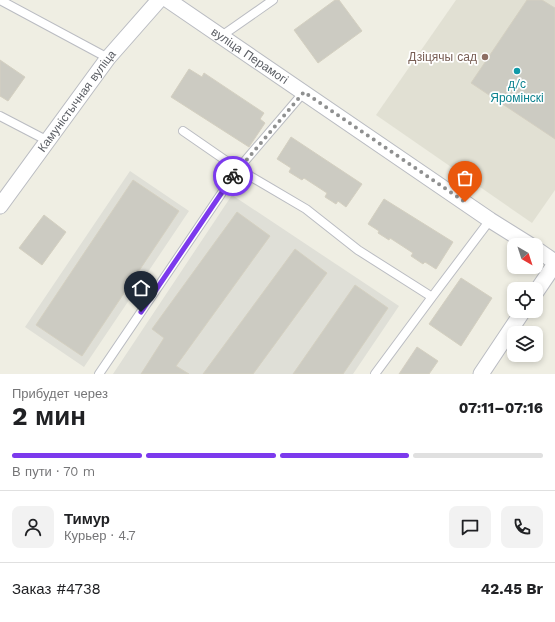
<!DOCTYPE html>
<html lang="ru">
<meta charset="utf-8">
<style>
body{margin:0;font-family:"Work Sans",sans-serif;background:#f2f2f2;color:#202124;height:100vh;display:flex;flex-direction:column;font-size:15px;white-space:nowrap}
*{box-sizing:border-box;margin:0}
p{font-size:13px;color:#757577}
.icon{flex:none;width:22px;height:22px;fill:none;stroke:currentColor;stroke-width:2;stroke-linecap:round;stroke-linejoin:round}
.map{position:relative;height:374px;overflow:hidden}
.details{display:flex;flex-direction:column;background:#fff;flex:1}
.details>*{flex:none}
.needle{width:26px;rotate:141deg}
.tools{position:absolute;left:507px;top:238px;display:grid;gap:8px}
.tools a{display:grid;place-items:center;width:36px;height:36px;border-radius:8px;background:#fff;box-shadow:0 2px 6px #0003;font-size:20px}
.pin{position:absolute;display:grid;place-items:center;width:34px;height:34px;color:#fff;margin:-41px -17px;border-radius:50% 50% 50% 0;rotate:-45deg;box-shadow:0 0 4px #0007}
.pin .icon{rotate:45deg}
.courier{position:absolute;display:grid;place-items:center;width:40px;height:40px;margin:-20px;border:3px solid #7c3aed;border-radius:50%;background:#fff;color:#222;box-shadow:0 1px 5px #0007}
.summary em{font-style:normal;font-weight:700}
.summary div{display:flex;flex-direction:column-reverse}
.summary{display:flex;align-items:center;justify-content:space-between;height:68px;padding:0 12px}
h1{font-size:26px;font-weight:700;line-height:30px}
.bar{display:grid;grid-template-columns:repeat(4,1fr);gap:6px 4px;align-content:center;height:48px;padding:0 12px}
.bar i{height:5px;border-radius:3px;background:#e0e0e0}
.bar .selected{background:#7c3aed}
.bar p{grid-column:span 4}
.line{display:flex;align-items:center;gap:10px;padding:0 12px;border-top:1px solid #e0e0e0}
.line div{flex:1}
.round{display:grid;place-items:center;flex:none;width:42px;height:42px;border-radius:8px;background:#f2f2f2}
.map>svg:first-child{display:block}
</style>
<div class="map">
<svg width="555" height="374" viewBox="0 0 555 374">
<rect width="100%" height="100%" fill="#efeee3"/>
<!-- industrial -->
<path fill="#dfdfd7" d="M130,171L189,211L84,367L25,327Z
M232,195L399,306L353,374H113Z"/>
<!-- education -->
<path fill="#e1e0d3" d="M456,0H555V190L532,223L376,115Z"/>
<!-- building -->
<path fill="#cccbc2" stroke="#d4d0c1" d="M335,0H339L362,31L318,63L294,30Z
M527,0H542L555,8V139L471,83Z
M0,60L25,77L8,101L0,96Z
M189,69L202,77L204,73L264,113L260,119L265,123L249,147L171,97Z
M291,137L362,184L346,207L338,201L336,204L325,197L327,193L304,178L302,180L289,172L291,168L277,159Z
M133,180L179,211L82,356L36,325Z
M384,199L453,242L436,269L425,262L423,264L411,256L413,253L390,238L389,240L378,233L379,231L368,224Z
M237,212L270,236L176,366L189,374H141L164,338L152,329Z
M44,215L66,232L42,265L19,248Z
M295,249L327,273L253,374H203Z
M461,278L492,298L461,346L429,324Z
M355,285L388,308L343,374H293Z
M417,347L438,361L429,374H399Z"/>
<g fill="none" stroke-linecap="round" stroke-linejoin="round">
<defs>
<path id="lane" d="M0,0L108,58
M220,37L273,0
M0,116L48,141
M183,131L238,169L306,209L358,250L432,297L490,220
M99,374L238,169L304,92
M375,374L432,297"/>
<g id="street">
<path id="s1" d="M168,0L490,220L530,245"/>
<path id="s2" d="M0,206L108,58L159,0"/>
<path d="M536,249L555,262"/>
<path d="M536,292L555,264"/>
<path d="M481,374L523,311"/>
</g>
</defs>
<!-- lane casing -->
<use href="#lane" stroke="#babcc2" stroke-width="10"/>
<!-- street casing -->
<use href="#street" stroke="#babcc2" stroke-width="17"/>
<!-- lane -->
<use href="#lane" stroke="#fff" stroke-width="8"/>
<!-- street -->
<use href="#street" stroke="#fff" stroke-width="15"/>
</g>
<g fill="none" stroke-linecap="round" stroke-linejoin="round">
<!-- done -->
<path stroke="#8f9090" stroke-width="4" stroke-dasharray="0 7.2" d="M233,176L304,92L465,202"/>
<!-- route -->
<path stroke="#7c3aed" stroke-width="5" d="M141,312L233,176"/>
</g>
<!-- markers -->
<circle fill="#8d6e63" stroke="#fff" stroke-width="1.5" cx="485" cy="57" r="4"/>
<circle fill="#0f9aa8" stroke="#fff" stroke-width="1.5" cx="517" cy="71" r="4"/>
<g text-anchor="middle" dominant-baseline="central" stroke-width="3.5" stroke-linejoin="round" paint-order="stroke">
<!-- street labels -->
<g font-size="12" fill="#5b5e64" stroke="#fff">
<text stroke="none"><textPath href="#s1" startOffset="99">вуліца Перамогі</textPath></text>
<text stroke="none"><textPath href="#s2" startOffset="130">Камуністычная вуліца</textPath></text>
</g>
<!-- education labels -->
<g font-size="12" fill="#785e54" stroke="#fff" text-anchor="end">
<text x="477" y="57">Дзіцячы сад</text>
</g>
<!-- culture labels -->
<g font-size="12" fill="#0d838f" stroke="#fff">
<text x="517" y="84">д/с<tspan x="517" dy="14">Яромінскі</tspan></text>
</g>
</g>
</svg>
<div class="tools">
<a><svg class="needle" viewBox="-14 -14 28 28"><path d="M0-13l5 13h-10z" fill="#e53935"/><path d="M0 13l5-13h-10z" fill="#757577"/></svg></a>
<a><svg class="icon" aria-label="locate" viewBox="0 0 24 24"><circle cx="12" cy="12" r="6"/><path d="M12 2v4M12 18v4M2 12h4M18 12h4"/></svg></a>
<a><svg class="icon" aria-label="layers" viewBox="0 0 24 24"><path d="M12 4l9 5-9 5-9-5zM3 14l9 5 9-5"/></svg></a>
</div>
<div class="pin" style="left:465px;top:202px;background:#ea580c"><svg class="icon" aria-label="bag" viewBox="0 0 24 24"><path d="M5 8h14l-1 12H6zM9 8a3 3 0 0 1 6 0"/></svg></div>
<div class="pin" style="left:141px;top:312px;background:#1f2937"><svg class="icon" aria-label="home" viewBox="0 0 24 24"><path d="M3 11l9-7 9 7M6 9v11h12V9"/></svg></div>
<div class="courier" style="left:233px;top:176px"><svg class="icon" aria-label="bike" viewBox="0 0 24 24"><circle cx="6" cy="16" r="4"/><circle cx="18" cy="16" r="4"/><path d="M6 16l4-8h5l3 8M10 8l3 8H6M13 5h3"/></svg></div>
</div>
<section class="details">
<div class="summary"><div><h1>2 мин</h1><p>Прибудет через</p></div><em>07:11–07:16</em></div>
<div class="bar"><i class="selected"></i><i class="selected"></i><i class="selected"></i><i></i><p>В пути · 70 m</p></div>
<div class="line" style="height:72px"><a class="round"><svg class="icon" aria-label="person" viewBox="0 0 24 24"><circle cx="12" cy="8" r="4"/><path d="M4 21q1-7 8-7t8 7"/></svg></a><div><b>Тимур</b><p>Курьер · 4.7</p></div><a class="round"><svg class="icon" aria-label="chat" viewBox="0 0 24 24"><path d="M4 5h16v11H9l-5 4z"/></svg></a><a class="round"><svg class="icon" aria-label="phone" viewBox="0 0 24 24"><path d="M5 4h4l2 5-3 2q2 4 5 5l2-3 5 2v4C11 20 4 13 5 4z"/></svg></a></div>
<div class="line" style="height:52px"><div>Заказ #4738</div><b>42.45 Br</b></div>
</section>
